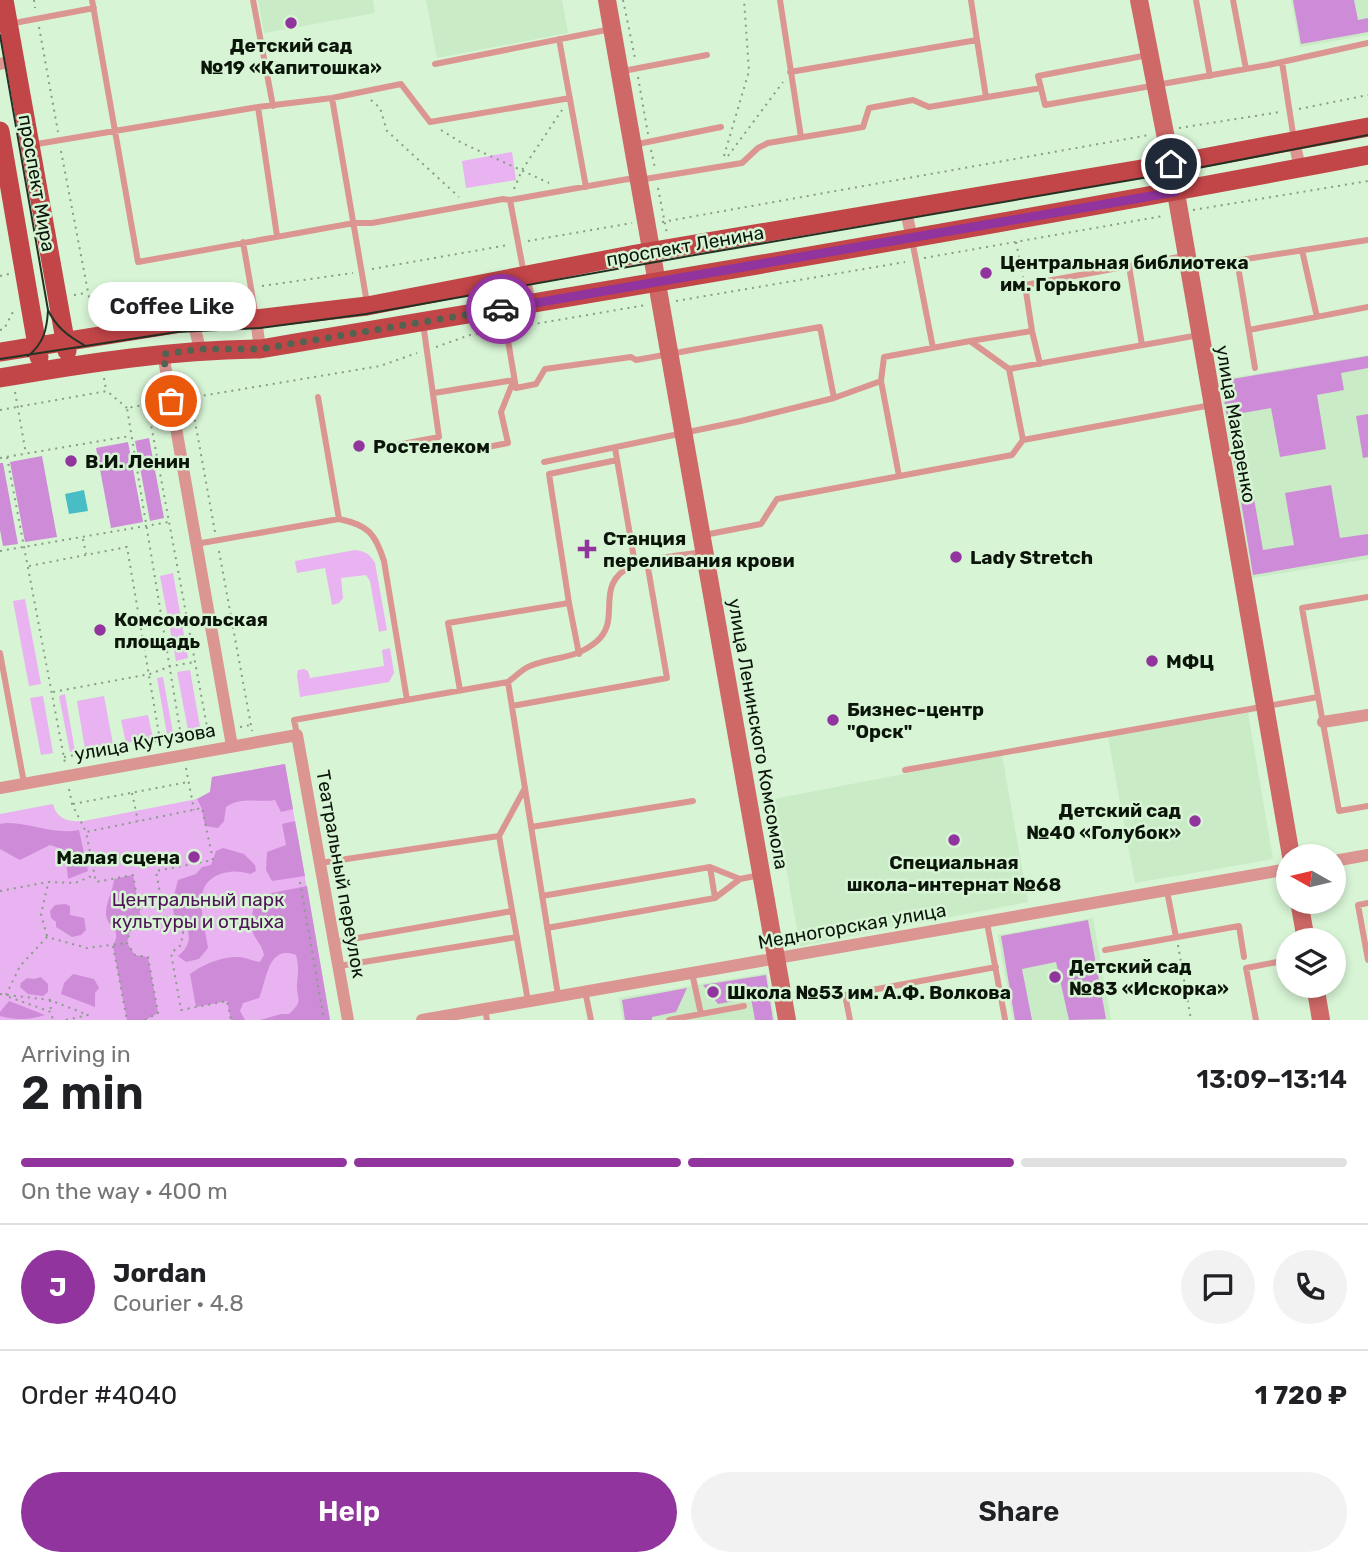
<!DOCTYPE html>
<meta charset="utf-8">
<style>
body{margin:0;font-family:Rubik,sans-serif;background:#f2f2f2;color:#202124;height:100vh;display:flex;flex-direction:column;font-size:26px;white-space:nowrap}
*{box-sizing:border-box;margin:0}
p{font-size:23px;color:#757577}
.icon{flex:none;width:38px;height:38px;fill:none;stroke:currentColor;stroke-width:2;stroke-linecap:round;stroke-linejoin:round}
.map{position:relative;height:1020px;overflow:hidden}
.sheet{display:flex;flex-direction:column;background:#fff;flex:1}
.sheet>*{flex:none}
.needle{width:46px;rotate:278deg}
.controls{position:absolute;left:1276px;top:844px;display:grid;gap:14px}
.controls a{display:grid;place-items:center;width:70px;height:70px;border-radius:50%;background:#fff;box-shadow:0 4px 10px #0003;font-size:35px}
.pin{position:absolute;display:grid;place-items:center;width:60px;height:60px;color:#fff;margin:-30px;border:4px solid #fff;border-radius:50%;box-shadow:0 2px 7px #0007}
.courier{position:absolute;display:grid;place-items:center;width:70px;height:70px;margin:-35px;border:5px solid #91349d;border-radius:50%;background:#fff;color:#222;box-shadow:0 2px 9px #0007}
.bubble{position:absolute;height:49px;border-radius:24px;background:#fff;box-shadow:0 4px 10px #0003;font-size:23px;font-weight:600;line-height:49px;text-align:center}
.summary em{font-style:normal;font-weight:600}
.summary div{display:flex;flex-direction:column-reverse}
.summary{display:flex;align-items:center;justify-content:space-between;height:119px;padding:0 21px}
h1{font-size:46px;font-weight:600;line-height:52px}
.bar{display:grid;grid-template-columns:repeat(4,1fr);gap:10px 7px;align-content:center;height:84px;padding:0 21px}
.bar i{height:9px;border-radius:5px;background:#e0e0e0}
.bar .current{background:#91349d}
.bar p{grid-column:span 4}
.line{display:flex;align-items:center;gap:18px;padding:0 21px;border-top:2px solid #e0e0e0}
.line div{flex:1}
.round{display:grid;place-items:center;flex:none;width:74px;height:74px;border-radius:37px;background:#f2f2f2}
.cta{display:flex;gap:14px;margin-top:auto;padding:14px 21px}
.cta a{flex:1;height:80px;border-radius:42px;background:#91349d;color:#fff;font-size:28px;font-weight:600;line-height:80px;text-align:center}
.cta a+a{background:#f2f2f2;color:#202124}
.map>svg:first-child{display:block}
</style>
<div class="map">
<svg width="1368" height="1020" viewBox="0 0 1368 1020">
<rect width="100%" height="100%" fill="#d7f4d5"/>
<!-- built -->
<path fill="#c9ebc5" d="M258,0H373L375,13L264,33Z
M426,0H562L568,33L437,58Z
M1291,0H1368V35L1300,47Z
M1368,355V559L1252,578L1219,380Z
M1248,713L1273,859L1135,883L1108,737Z
M1002,755L1028,902L800,946L774,799Z
M1093,918L1111,1020H1013L998,935Z
M767,973L775,1020H623L619,998Z"/>
<!-- green -->
<path fill="#e9b2f0" d="M512,152L516,180L466,188L462,161Z
M355,550C365,551 370,554 375,563L387,630L379,632L370,581L366,575L341,578L343,598L339,603L332,605L325,568L297,573L295,561Z
M173,573L188,658L176,661L160,576Z
M25,599L41,684L29,686L13,601Z
M390,648L394,673L389,682L300,697L297,675L298,670L304,669L308,671L310,678L384,666L382,650Z
M190,670L200,727L188,730L177,672Z
M163,677L173,733L167,734L157,678Z
M65,694L75,751L70,752L59,696Z
M43,696L53,753L41,755L30,698Z
M104,696L113,744L85,749L77,701Z
M148,715L153,738L126,743L121,720Z
M285,764L330,1020H0V814L53,804C57,820 69,822 84,821L197,799L210,792L212,777Z"/>
<!-- forest -->
<path fill="#ce8bd7" d="M1293,0H1354L1358,20L1368,18V32L1301,44Z
M1368,356V368L1341,373L1344,390L1317,395L1326,449L1280,457L1271,408L1237,414L1248,476L1237,478L1221,381Z
M1368,414V457L1363,458L1356,416Z
M149,438L164,518L150,521L135,441Z
M128,442L143,522L111,528L96,448Z
M42,456L57,537L25,542L10,462Z
M0,463H3L18,544L3,546L0,530Z
M1331,485L1340,538L1368,534V555L1253,575L1239,489L1252,487L1263,550L1294,545L1285,493Z
M285,764L293,809L281,812L275,800C259,803 241,796 226,807L224,821L218,828L205,826L202,809L197,799L210,792L212,777Z
M295,821L305,876L272,881L266,870L267,852L286,845L282,824Z
M6,823C32,823 53,835 79,830L88,871L68,879L65,850L50,845L20,860L0,849V824Z
M223,848L244,854L255,865L256,871L250,874C232,867 203,874 202,897C200,913 206,933 208,948L199,959L186,962L178,956C195,943 191,926 174,915L172,903L178,880L196,874L202,867L211,865L216,851Z
M133,875L142,924L130,931L127,943L135,955L148,957L158,1013L145,1020H127L113,946C123,927 107,929 106,914C106,901 113,891 114,879Z
M307,886L330,1020H260L281,1014H289C305,999 296,1000 297,984C298,973 299,966 296,955C267,944 267,981 259,998L243,1003L240,1011L245,1020H231L227,1001L196,1007L190,974C202,965 222,956 238,957C245,957 252,961 260,962L264,955C262,945 257,942 253,933C249,922 254,907 256,896Z
M65,904L70,906V915L84,918L86,930L81,935L72,937L56,927V922L51,918L50,911L55,905Z
M1088,920L1106,1019L1069,1020L1056,962L1022,969L1032,1020H1015L1001,936Z
M73,974L94,979L99,988L95,993V1007L61,994L64,983Z
M766,975L773,1020H755L751,998L718,1004L703,985Z
M41,977L48,984V992L43,996L28,994L20,987L21,983L27,978L34,979Z
M687,988L676,1012L652,1017V1020H625L622,1000Z
M9,1001L45,1015C30,1020 16,1020 0,1016V1012Z"/>
<!-- water -->
<path fill="#49bdc6" d="M84,490L88,511L69,514L65,494Z"/>
<g fill="none" stroke-linecap="round" stroke-linejoin="round">
<!-- path -->
<path stroke="#879d86" stroke-width="2" stroke-dasharray="2 5" stroke-linecap="butt" d="M34,0L35,8
M623,0L635,58
M39,27L58,132
M638,77L648,134
M371,100L380,108L387,131L459,197
M1299,109L1368,95
M1179,128L1280,112
M441,130L462,143L549,183
M651,150L655,168
M61,151L92,313L242,289
M724,156L749,71L744,0
M728,156L783,82
M658,188L667,234
M514,189L522,170L562,110
M1193,210L1368,181
M662,222L1149,135
M528,241L632,223
M1016,242L1023,277
M924,258L1163,216
M372,269L508,245
M0,276L9,274
M262,286L353,273
M74,295L86,293
M676,301L905,262
M517,327L646,305
M0,330L4,329L14,310
M436,347L470,335L498,331
M104,378L106,390
M15,392L26,454
M183,399L380,366L417,353
M191,399L215,532
M160,402L127,408L182,742
M0,410L107,391L127,408
M7,457L65,763
M0,458L130,436
M83,539L86,554
M0,551L169,522
M219,551L252,731
M29,566L127,547L160,740
M53,692L150,674L171,666L195,662
M240,727L251,725
M64,757L208,732L147,403
M186,768L194,810
M69,789L72,804L86,832
M132,793L138,821
M73,804L188,782
M300,882L324,1020
M0,891L48,882L75,883L94,875
M47,936L41,914L48,884
M1178,945L1191,1020
M113,946L127,1020
M0,994L50,1000L88,1015
M6,995L20,966L47,937L87,948L126,943
M9,997L51,1012L53,1020
M50,1000L51,1011
M66,1020L88,1015L90,1020
M145,1020L158,1013L148,957L135,955L127,943L130,930L142,924L133,875L96,882L86,832L202,808L213,860L156,871L165,921L174,922L183,932L181,945L171,953L181,1010L227,1001L231,1020"/>
<!-- lane -->
<path stroke="#dc9692" stroke-width="6" d="M92,0L138,262L354,223H372L503,199L510,200L628,179L639,180L742,163L758,148L768,143L863,127L869,108L913,100L929,107L1041,88L1045,105L1268,65L1368,43
M253,0L273,106
M780,0L801,137
M1196,0L1210,76
M1233,0L1246,69
M9,24L94,8
M559,39L586,187
M977,40L986,97
M1282,62L1294,140
M435,64L611,29
M623,71L707,55
M790,72L977,40L971,0
M1041,88L1038,76L1148,55
M332,98L367,303
M258,107L277,236
M31,145L258,107L332,98L401,84L430,122L570,98
M633,145L721,127
M510,200L524,274
M912,240L933,348
M243,242L256,317
M1302,250L1317,317
M1237,260L1255,368
M1129,266L1142,345
M1189,268L1368,240
M503,311L516,388L536,384L545,369L631,357L636,360L820,327L834,398
M1249,330L1368,307
M1032,331L1040,364
M970,341L1032,331L1025,285L1184,256
M1009,369L1199,335
M881,381L899,476
M434,393L514,380
M318,397L339,519
M381,448L439,437L423,323
M615,448L635,564
M467,451L508,443L501,412L513,382
M544,462L741,421L834,398L881,381L884,357L970,341L1009,369L1023,440
M704,535L761,524L777,499L1012,455L1023,440L1211,405
M196,544L339,519C368,525 375,533 384,561L407,700
M1368,597L1302,608L1339,811L1368,806
M569,603L579,654
M0,653L24,783
M508,682L558,995
M460,690L448,623L569,603L549,474L617,460
M512,706L667,678L647,562
M297,734L294,720L508,682C515,677 522,669 530,666C554,656 574,660 596,642C624,619 591,585 633,565C648,558 684,555 702,552
M905,770L1318,697
M525,788L499,836L528,1001
M531,827L693,801
M320,863L499,836
M710,867L715,898
M1167,891L1176,937
M542,896L710,867L740,879
M1368,903L1358,905L1368,960
M987,923L1005,1019
M547,928L715,898L740,879L760,875
M335,942L512,911
M1105,950L1239,926L1244,957
M339,966L517,937
M692,973L701,1014
M585,991L591,1020
M485,1009L487,1020
M669,1020L744,1006
M850,1020L845,995L996,967
M1256,1020L1246,968L1288,960"/>
<!-- street -->
<path stroke="#dc9692" stroke-width="12" d="M0,64L14,61
M1294,141L1300,168
M905,208L912,238
M524,275L530,304
M498,280L503,309
M256,319L260,349
M193,321L200,349
M163,354L232,746
M1323,722L1368,715
M0,788L297,735L348,1020
M1334,861L1368,855
M422,1020L1288,869"/>
<!-- secondary -->
<path stroke="#ce6967" stroke-width="18" d="M607,0L787,1020
M1139,0L1171,164L1291,856
M1299,901L1306,940
M1315,985L1321,1020"/>
<!-- primary -->
<path stroke="#c24548" stroke-width="19" d="M4,0L67,351
M0,131L39,357
M0,352L193,321L256,319L367,306L636,254L1171,164L1368,127
M0,378C87,363 171,350 260,349C630,287 1000,225 1368,155"/>
<!-- tram -->
<path stroke="#253123" stroke-width="2" d="M0,35L48,310C47,329 44,343 28,356
M48,310C56,327 68,336 84,345
M0,359L177,332L260,328L366,314L689,256L1172,173L1368,135"/>
</g>
<g fill="none" stroke-linecap="round" stroke-linejoin="round">
<!-- done -->
<path stroke="#526351" stroke-width="7" stroke-dasharray="0 12.6" d="M171,401L163,354L200,349H260L501,309"/>
<!-- route -->
<path stroke="#91349d" stroke-width="9" d="M501,309L1163,194L1175,192L1171,164"/>
</g>
<!-- markers -->
<g fill="#91349d" stroke="#d7f4d5" stroke-width="2.5">
<circle cx="291" cy="23" r="7"/>
<circle cx="986" cy="273" r="7"/>
<circle cx="359" cy="446" r="7"/>
<circle cx="71" cy="461" r="7"/>
<path d="M583.5 538.5h7v7h7v7h-7v7h-7v-7h-7v-7h7z"/>
<circle cx="956" cy="557" r="7"/>
<circle cx="100" cy="630" r="7"/>
<circle cx="1152" cy="661" r="7"/>
<circle cx="833" cy="720" r="7"/>
<circle cx="1195" cy="821" r="7"/>
<circle cx="954" cy="840" r="7"/>
<circle cx="194" cy="857" r="7"/>
<circle cx="1055" cy="977" r="7"/>
<circle cx="713" cy="992" r="7"/>
</g>
<g text-anchor="middle" dominant-baseline="central" stroke-width="5" stroke-linejoin="round" paint-order="stroke">
<!-- poi labels -->
<g font-size="19" font-weight="bold" fill="#0b150a" stroke="#d7f4d5" text-anchor="start">
<text x="291" y="45" text-anchor="middle">Детский сад<tspan x="291" dy="22">№19 «Капитошка»</tspan></text>
<text x="1000" y="262">Центральная библиотека<tspan x="1000" dy="22">им. Горького</tspan></text>
<text x="373" y="446">Ростелеком</text>
<text x="85" y="461">В.И. Ленин</text>
<text x="603" y="538">Станция<tspan x="603" dy="22">переливания крови</tspan></text>
<text x="970" y="557">Lady Stretch</text>
<text x="114" y="619">Комсомольская<tspan x="114" dy="22">площадь</tspan></text>
<text x="1166" y="661">МФЦ</text>
<text x="847" y="709">Бизнес-центр<tspan x="847" dy="22">"Орск"</tspan></text>
<text x="1181" y="810" text-anchor="end">Детский сад<tspan x="1181" dy="22">№40 «Голубок»</tspan></text>
<text x="180" y="857" text-anchor="end">Малая сцена</text>
<text x="954" y="862" text-anchor="middle">Специальная<tspan x="954" dy="22">школа-интернат №68</tspan></text>
<text x="1069" y="966">Детский сад<tspan x="1069" dy="22">№83 «Искорка»</tspan></text>
<text x="727" y="992">Школа №53 им. А.Ф. Волкова</text>
</g>
<!-- street labels -->
<g font-size="19" fill="#0b150a" stroke="#d7f4d5">
<text transform="translate(37 183) rotate(80)">проспект Мира</text>
<text transform="translate(685 246) rotate(-10)">проспект Ленина</text>
<text transform="translate(1236 424) rotate(80)">улица Макаренко</text>
<text transform="translate(758 734) rotate(80)">улица Ленинского Комсомола</text>
<text transform="translate(145 742) rotate(-10)">улица Кутузова</text>
<text transform="translate(341 874) rotate(80)">Театральный переулок</text>
<text transform="translate(852 926) rotate(-10)">Медногорская улица</text>
</g>
<!-- park labels -->
<g font-size="19" fill="#4f1257" stroke="#d7f4d5">
<text x="198" y="899">Центральный парк<tspan x="198" dy="22">культуры и отдыха</tspan></text>
</g>
</g>
</svg>
<div class="controls">
<a><svg class="needle" viewBox="-14 -14 28 28"><path d="M0-13l5 13h-10z" fill="#e53935"/><path d="M0 13l5-13h-10z" fill="#757577"/></svg></a>
<a><svg class="icon" aria-label="layers" viewBox="0 0 24 24"><path d="M12 4l9 5-9 5-9-5zM3 14l9 5 9-5"/></svg></a>
</div>
<div class="pin" style="left:171px;top:401px;background:#ea580c"><svg class="icon" aria-label="bag" viewBox="0 0 24 24"><path d="M5 8h14l-1 12H6zM9 8a3 3 0 0 1 6 0"/></svg></div>
<div class="pin" style="left:1171px;top:164px;background:#1f2937"><svg class="icon" aria-label="home" viewBox="0 0 24 24"><path d="M3 11l9-7 9 7M6 9v11h12V9"/></svg></div>
<div class="courier" style="left:501px;top:309px"><svg class="icon" aria-label="car" viewBox="0 0 24 24"><path d="M5 17H2v-5l4-1 3-4h7l3 4 3 1v5h-3M9 17h6M6 11h13"/><circle cx="7" cy="17" r="2"/><circle cx="17" cy="17" r="2"/></svg></div>
<div class="bubble" style="left:88px;top:282px;width:168px">Coffee Like</div>
</div>
<section class="sheet">
<div class="summary"><div><h1>2 min</h1><p>Arriving in</p></div><em>13:09–13:14</em></div>
<div class="bar"><i class="current"></i><i class="current"></i><i class="current"></i><i></i><p>On the way · 400 m</p></div>
<div class="line" style="height:126px"><b class="round" style="background:#91349d;color:#fff">J</b><div><b>Jordan</b><p>Courier · 4.8</p></div><a class="round"><svg class="icon" aria-label="chat" viewBox="0 0 24 24"><path d="M4 5h16v11H9l-5 4z"/></svg></a><a class="round"><svg class="icon" aria-label="phone" viewBox="0 0 24 24"><path d="M5 4h4l2 5-3 2q2 4 5 5l2-3 5 2v4C11 20 4 13 5 4z"/></svg></a></div>
<div class="line" style="height:91px"><div>Order #4040</div><b>1 720 ₽</b></div>
<div class="cta"><a>Help</a><a>Share</a></div>
</section>
